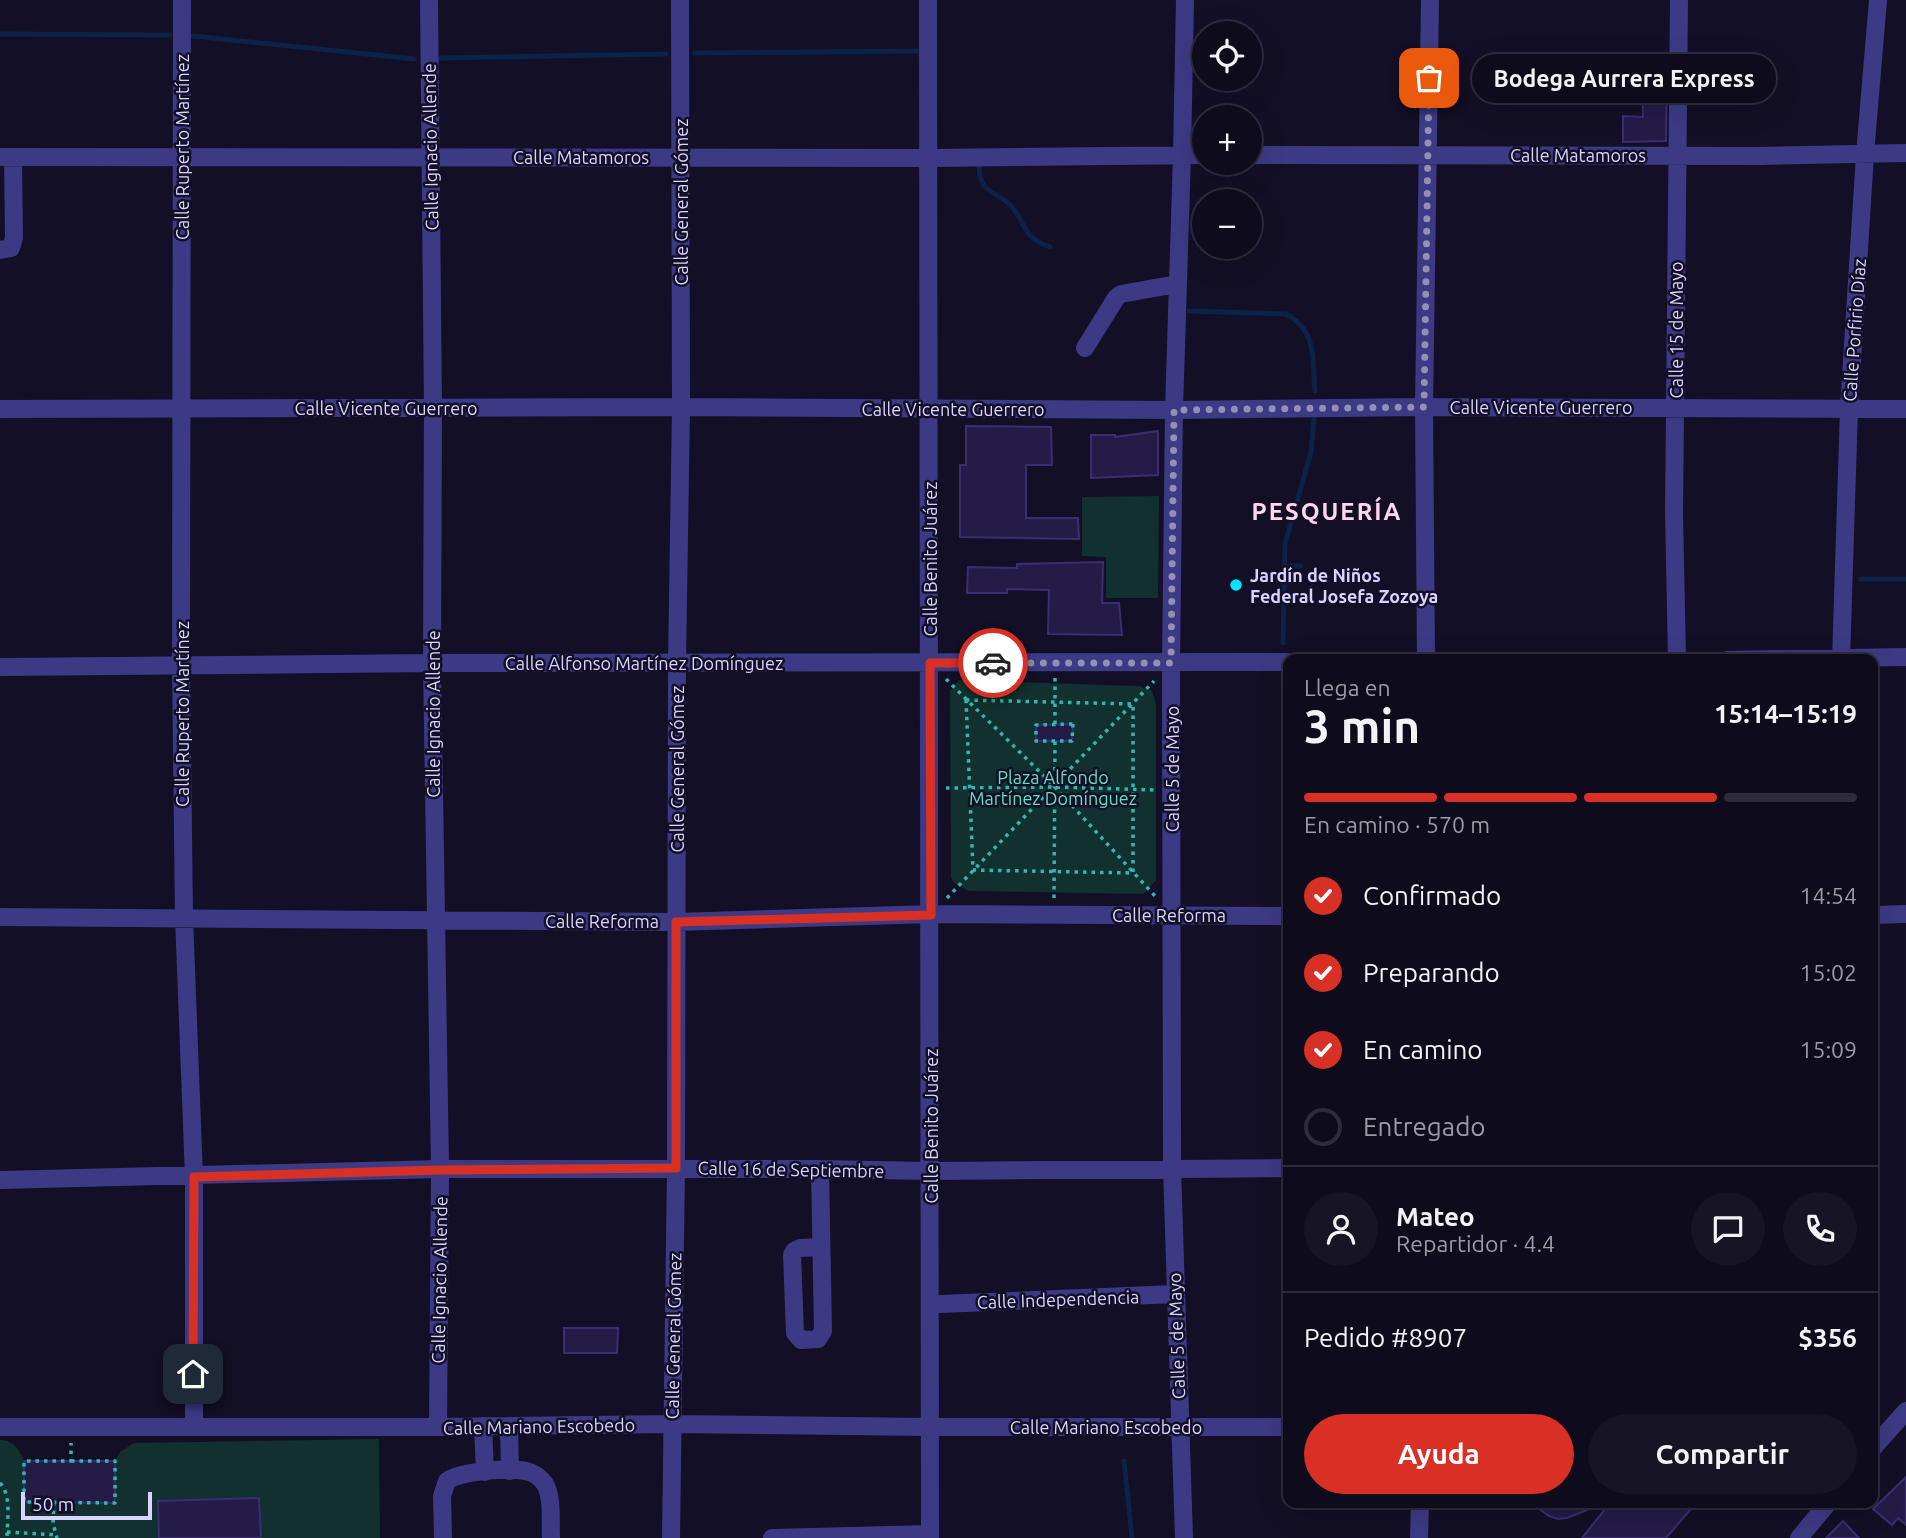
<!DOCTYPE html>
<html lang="es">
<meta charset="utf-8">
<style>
body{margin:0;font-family:Ubuntu,sans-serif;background:#171425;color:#f1f3f6;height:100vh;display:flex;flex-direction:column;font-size:26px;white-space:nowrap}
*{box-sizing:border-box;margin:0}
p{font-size:23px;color:#9b9ba3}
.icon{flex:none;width:38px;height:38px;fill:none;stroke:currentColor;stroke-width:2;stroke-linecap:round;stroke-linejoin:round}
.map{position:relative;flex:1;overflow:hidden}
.details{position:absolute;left:1283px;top:654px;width:595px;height:854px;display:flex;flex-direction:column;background:#0e0b1c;border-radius:14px;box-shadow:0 7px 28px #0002,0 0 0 2px #2e2b3b}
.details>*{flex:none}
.buttons{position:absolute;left:1192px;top:21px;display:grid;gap:14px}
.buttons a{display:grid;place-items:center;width:70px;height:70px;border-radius:50%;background:#0e0b1c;box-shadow:0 7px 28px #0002,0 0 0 2px #2e2b3b;font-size:35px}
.scale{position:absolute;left:21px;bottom:18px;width:131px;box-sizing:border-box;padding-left:7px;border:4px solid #d9d4ff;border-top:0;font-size:19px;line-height:24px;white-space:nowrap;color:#d9d4ff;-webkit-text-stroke:5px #130f26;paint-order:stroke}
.pin{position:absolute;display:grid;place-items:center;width:60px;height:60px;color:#fff;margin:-30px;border-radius:14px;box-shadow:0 4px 10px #0006}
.courier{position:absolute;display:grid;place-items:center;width:70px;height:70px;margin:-35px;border:5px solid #d93025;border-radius:50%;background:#fff;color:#222;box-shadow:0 2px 9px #0007}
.bubble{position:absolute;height:49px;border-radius:24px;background:#0e0b1c;box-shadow:0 7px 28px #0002,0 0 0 2px #2e2b3b;font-size:23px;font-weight:700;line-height:49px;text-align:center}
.head em{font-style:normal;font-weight:700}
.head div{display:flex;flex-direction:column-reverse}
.head{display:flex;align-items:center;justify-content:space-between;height:119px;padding:0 21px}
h1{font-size:46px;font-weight:700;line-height:52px}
.bar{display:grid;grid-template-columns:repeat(4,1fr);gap:10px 7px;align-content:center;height:84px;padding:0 21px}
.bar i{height:9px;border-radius:5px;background:#2e2b3b}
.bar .selected{background:#d93025}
.bar p{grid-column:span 4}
.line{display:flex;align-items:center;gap:18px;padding:0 21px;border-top:2px solid #2e2b3b}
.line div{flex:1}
.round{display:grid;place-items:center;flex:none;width:74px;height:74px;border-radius:37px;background:#171425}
ol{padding:0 21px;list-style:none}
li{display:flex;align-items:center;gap:21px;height:77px}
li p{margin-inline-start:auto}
li .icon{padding:7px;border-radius:50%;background:#d93025;color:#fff;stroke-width:4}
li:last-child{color:#9b9ba3}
li i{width:38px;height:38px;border:4px solid #2e2b3b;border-radius:50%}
.button{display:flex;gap:14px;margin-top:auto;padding:14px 21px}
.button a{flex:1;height:80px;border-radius:42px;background:#d93025;color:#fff;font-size:28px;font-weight:700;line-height:80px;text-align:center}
.button a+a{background:#171425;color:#f1f3f6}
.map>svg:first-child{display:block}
</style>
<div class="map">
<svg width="1906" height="1538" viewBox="0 0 1906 1538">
<rect width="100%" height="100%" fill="#130f26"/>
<!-- green -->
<path fill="#12302f" d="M1159,496L1158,598H1106V557L1082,556V497Z
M959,680L1139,686L1152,691L1156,704V880L1143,894L968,891L953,882L951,877L950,691Z
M379,1439L380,1538H0V1440C13,1440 20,1450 24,1461H115L120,1452L134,1443Z"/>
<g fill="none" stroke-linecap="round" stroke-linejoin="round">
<!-- stream -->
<path stroke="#0c2248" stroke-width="5" d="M0,34L170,35
M193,36L414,59
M694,53L918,51
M440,58L666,54
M979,167C980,194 995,190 1009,204C1027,221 1020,237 1050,247
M1189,311L1286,314C1318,331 1312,360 1315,391
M1284,566H1301
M1861,579H1906
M1283,643L1285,544L1311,452L1314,419
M1124,1461L1132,1538"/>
</g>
<!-- building -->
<path fill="#241b47" stroke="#3b2d73" stroke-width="2" d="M1642,64L1667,65L1666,141L1623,142V116L1643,117Z
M966,426L1051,427L1052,465H1026V518H1078L1079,539L960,537V465H966Z
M1158,431V475L1091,478V435H1115V437Z
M1103,562L1102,603H1119L1122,635L1048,634L1049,590L1007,589V593H967L968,567L1017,568V564Z
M1073,724L1072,741H1036V725Z
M564,1328H618L617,1353H564Z
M24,1461H115V1503L24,1502Z
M1906,1477V1525L1898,1518L1892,1525L1873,1509Z
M259,1498L261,1538H159L158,1501Z
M1531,1503H1602V1504L1567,1518L1558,1519L1549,1516Z
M1610,1503H1696L1666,1538H1582Z
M1843,1521L1859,1538H1826Z"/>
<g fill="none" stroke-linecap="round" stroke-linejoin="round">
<!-- path -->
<path stroke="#2fb8b0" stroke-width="3.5" stroke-dasharray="3.5 5" stroke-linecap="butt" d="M946,679L1055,787L1155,896
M966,700L1133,704V873L973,870Z
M1055,724V677
M1073,724L1072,741H1036V725Z
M946,788L1055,787L1155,790
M947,898L1154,681
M1054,898L1055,741
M71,1461H115V1503L24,1502V1461H71V1443
M0,1483C12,1496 7,1521 7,1538
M54,1502L53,1523L57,1538
M7,1532L57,1535"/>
<!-- minor -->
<path stroke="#3d3a85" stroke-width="18" d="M182,0L181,666L184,917L194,1177V1427
M429,0L433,408L432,663L440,1169L438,1427
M928,0L930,1538
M1250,155L1759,156L1906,153
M0,157L930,158L1204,155
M0,250L11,248L14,238L13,157
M1085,348L1116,298L1121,294L1177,284
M0,409L681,407L1174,410L1424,407L1906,409
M1426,660L1424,407L1430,0
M1677,660L1674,512L1679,0
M1727,660L1906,657
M1841,660L1849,409L1865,154L1878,0
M0,667L432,663L1288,662
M1872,915L1906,914
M0,917L676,922L931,914L1288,916
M820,1169L823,1331L818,1339L801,1340L795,1333L792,1255L794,1251L800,1248L821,1247
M0,1180L440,1169H820L931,1171L1288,1168
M941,1304L1175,1294
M483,1426L485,1472
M509,1426L510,1471
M0,1427H438L672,1424L929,1427H1288
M1872,1449L1906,1411
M443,1538L442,1496L447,1481C459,1471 518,1466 532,1473C537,1475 542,1480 545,1484C553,1498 550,1522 551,1538
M671,1538L676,1169L677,663L681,407L680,0
M772,1538L930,1534
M1184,1538L1172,1168L1171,663L1174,410L1182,155L1185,0
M1419,1538L1420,1503
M1799,1538L1828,1503"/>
</g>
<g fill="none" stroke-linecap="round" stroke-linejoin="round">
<!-- done -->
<path stroke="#948fb3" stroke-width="7" stroke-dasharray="0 12.6" d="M993,663H1171L1174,410L1424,407L1429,78"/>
<!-- route -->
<path stroke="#d93025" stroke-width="9" d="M193,1374L194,1177L440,1170L676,1168V922L931,915L930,663H993"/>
</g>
<!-- markers -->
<circle fill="#00e5ff" stroke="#130f26" stroke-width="2.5" cx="1236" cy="585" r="7"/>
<g text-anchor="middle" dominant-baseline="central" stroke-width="5" stroke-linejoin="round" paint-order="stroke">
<!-- street labels -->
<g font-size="18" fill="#d9d4ff" stroke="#130f26">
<text transform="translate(182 147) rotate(-90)">Calle Ruperto Martínez</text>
<text transform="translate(430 147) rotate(-91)">Calle Ignacio Allende</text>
<text x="1578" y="155">Calle Matamoros</text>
<text x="581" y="157">Calle Matamoros</text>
<text transform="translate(681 202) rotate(-90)">Calle General Gómez</text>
<text transform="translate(1676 330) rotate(-90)">Calle 15 de Mayo</text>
<text transform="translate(1854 330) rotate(-86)">Calle Porfirio Díaz</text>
<text x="1541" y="407">Calle Vicente Guerrero</text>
<text x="386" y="408">Calle Vicente Guerrero</text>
<text x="953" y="409">Calle Vicente Guerrero</text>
<text transform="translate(930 559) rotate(-90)">Calle Benito Juárez</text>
<text x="644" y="663">Calle Alfonso Martínez Domínguez</text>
<text transform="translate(182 714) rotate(-90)">Calle Ruperto Martínez</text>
<text transform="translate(433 714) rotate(-90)">Calle Ignacio Allende</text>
<text transform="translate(677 769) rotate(-90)">Calle General Gómez</text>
<text transform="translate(1172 769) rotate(-90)">Calle 5 de Mayo</text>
<text x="1169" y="915">Calle Reforma</text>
<text x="602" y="921">Calle Reforma</text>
<text transform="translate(931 1126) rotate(-90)">Calle Benito Juárez</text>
<text transform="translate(791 1169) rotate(1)">Calle 16 de Septiembre</text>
<text transform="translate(439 1280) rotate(-89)">Calle Ignacio Allende</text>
<text transform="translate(1058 1299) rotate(-2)">Calle Independencia</text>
<text transform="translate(673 1336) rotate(-89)">Calle General Gómez</text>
<text transform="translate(1176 1336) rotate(-92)">Calle 5 de Mayo</text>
<text transform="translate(539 1426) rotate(-1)">Calle Mariano Escobedo</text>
<text x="1106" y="1427">Calle Mariano Escobedo</text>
</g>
<!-- poi labels -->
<g font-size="18" font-weight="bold" fill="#d9d4ff" stroke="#130f26" text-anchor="start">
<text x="1250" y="575">Jardín de Niños<tspan x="1250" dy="21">Federal Josefa Zozoya</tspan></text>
</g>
<!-- park labels -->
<g font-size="18" fill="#5fe0c0" stroke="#130f26">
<text x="1053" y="777">Plaza Alfondo<tspan x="1053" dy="21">Martínez Domínguez</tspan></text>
</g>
<!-- district labels -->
<g font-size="24" font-weight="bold" letter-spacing="2" fill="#ffd6f0" stroke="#130f26">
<text x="1327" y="511">PESQUERÍA</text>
</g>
</g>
</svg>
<div class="buttons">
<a><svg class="icon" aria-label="locate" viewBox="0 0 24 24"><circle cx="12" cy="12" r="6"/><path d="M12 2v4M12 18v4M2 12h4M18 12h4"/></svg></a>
<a>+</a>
<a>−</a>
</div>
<div class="scale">50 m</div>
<div class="pin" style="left:1429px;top:78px;background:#ea580c"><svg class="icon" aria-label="bag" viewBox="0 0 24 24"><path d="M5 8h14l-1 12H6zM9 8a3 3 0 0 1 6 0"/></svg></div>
<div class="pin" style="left:193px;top:1374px;background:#1f2937"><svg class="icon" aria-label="home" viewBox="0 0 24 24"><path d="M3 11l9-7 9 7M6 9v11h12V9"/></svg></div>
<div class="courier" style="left:993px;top:663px"><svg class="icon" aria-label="car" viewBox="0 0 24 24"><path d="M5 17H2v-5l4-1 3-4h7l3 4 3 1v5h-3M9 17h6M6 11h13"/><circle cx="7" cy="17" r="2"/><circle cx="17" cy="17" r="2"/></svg></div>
<div class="bubble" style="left:1472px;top:54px;width:304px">Bodega Aurrera Express</div>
<section class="details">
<div class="head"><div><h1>3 min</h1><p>Llega en</p></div><em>15:14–15:19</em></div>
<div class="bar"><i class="selected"></i><i class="selected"></i><i class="selected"></i><i></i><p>En camino · 570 m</p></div>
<ol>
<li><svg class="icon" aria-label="check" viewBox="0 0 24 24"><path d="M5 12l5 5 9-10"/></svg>Confirmado<p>14:54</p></li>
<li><svg class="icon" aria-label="check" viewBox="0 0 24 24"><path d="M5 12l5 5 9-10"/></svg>Preparando<p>15:02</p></li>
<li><svg class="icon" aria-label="check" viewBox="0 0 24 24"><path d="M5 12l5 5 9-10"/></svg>En camino<p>15:09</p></li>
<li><i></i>Entregado</li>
</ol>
<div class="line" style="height:126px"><a class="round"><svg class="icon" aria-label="person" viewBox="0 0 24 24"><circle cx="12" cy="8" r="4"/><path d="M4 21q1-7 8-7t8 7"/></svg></a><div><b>Mateo</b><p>Repartidor · 4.4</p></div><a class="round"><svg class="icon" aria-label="chat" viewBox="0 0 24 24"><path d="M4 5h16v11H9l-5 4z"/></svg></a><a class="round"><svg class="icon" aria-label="phone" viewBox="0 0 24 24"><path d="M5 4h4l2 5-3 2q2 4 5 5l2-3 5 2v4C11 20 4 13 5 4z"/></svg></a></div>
<div class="line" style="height:91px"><div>Pedido #8907</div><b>$356</b></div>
<div class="button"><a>Ayuda</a><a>Compartir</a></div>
</section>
</div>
